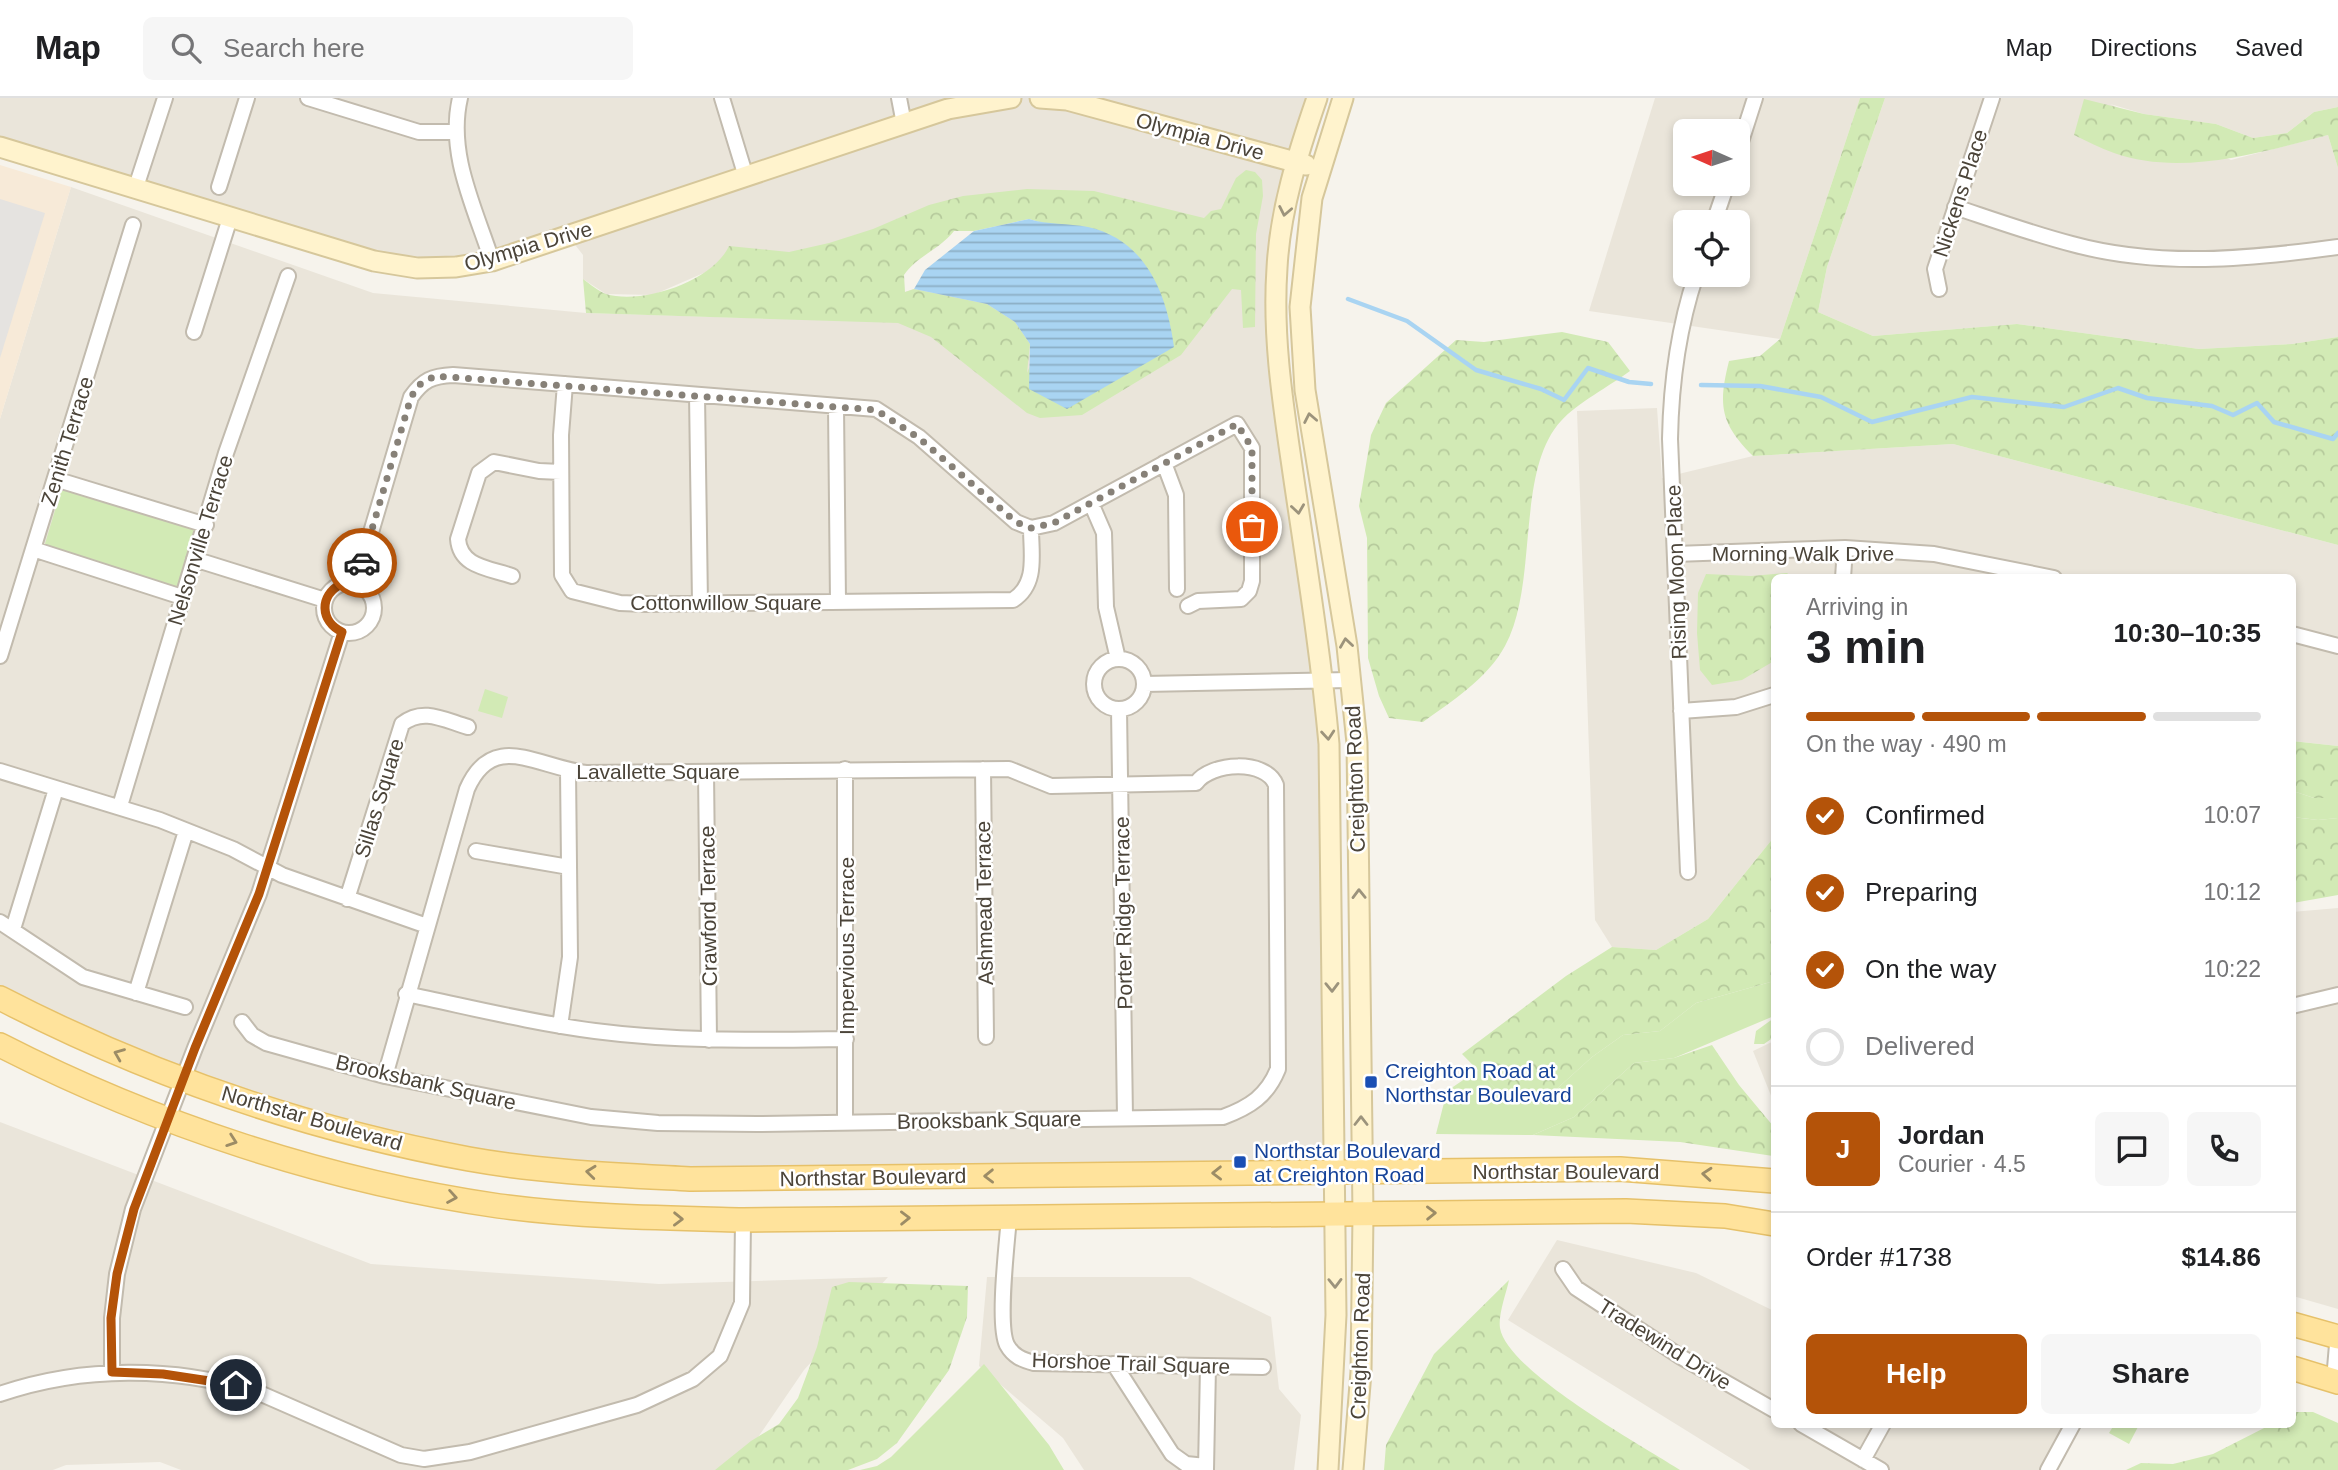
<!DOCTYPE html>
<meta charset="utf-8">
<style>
body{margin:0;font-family:Helvetica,sans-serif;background:#f6f6f6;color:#202124;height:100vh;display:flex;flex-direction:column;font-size:26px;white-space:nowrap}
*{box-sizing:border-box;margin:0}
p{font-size:23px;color:#757577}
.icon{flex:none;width:38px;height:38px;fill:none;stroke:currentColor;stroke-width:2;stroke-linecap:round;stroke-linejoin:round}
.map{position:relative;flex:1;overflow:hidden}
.drawer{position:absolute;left:1771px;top:476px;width:525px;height:854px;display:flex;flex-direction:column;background:#fff;border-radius:10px;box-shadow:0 4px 10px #0003}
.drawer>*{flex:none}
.needle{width:46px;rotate:273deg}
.tools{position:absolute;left:1673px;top:21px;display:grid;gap:14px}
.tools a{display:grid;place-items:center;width:77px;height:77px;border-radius:10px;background:#fff;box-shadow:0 4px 10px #0003;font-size:35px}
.pin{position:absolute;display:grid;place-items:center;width:60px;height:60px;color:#fff;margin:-30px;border:4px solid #fff;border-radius:50%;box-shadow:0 2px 7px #0007}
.courier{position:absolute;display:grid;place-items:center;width:70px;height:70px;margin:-35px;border:5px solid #b45309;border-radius:50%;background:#fff;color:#222;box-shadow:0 2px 9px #0007}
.overview em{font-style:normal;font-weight:700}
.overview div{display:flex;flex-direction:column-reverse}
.overview{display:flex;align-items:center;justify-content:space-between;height:119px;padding:0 35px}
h1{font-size:46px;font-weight:700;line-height:52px}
.bar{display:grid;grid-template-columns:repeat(4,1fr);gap:10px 7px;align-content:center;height:84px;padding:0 35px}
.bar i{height:9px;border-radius:5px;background:#e0e0e0}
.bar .on{background:#b45309}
.bar p{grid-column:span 4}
.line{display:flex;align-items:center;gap:18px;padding:0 35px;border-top:2px solid #e0e0e0}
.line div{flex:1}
.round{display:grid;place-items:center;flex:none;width:74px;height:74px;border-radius:10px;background:#f6f6f6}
ol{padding:0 35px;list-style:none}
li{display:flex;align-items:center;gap:21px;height:77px}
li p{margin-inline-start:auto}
li .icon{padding:7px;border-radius:50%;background:#b45309;color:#fff;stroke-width:4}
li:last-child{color:#757577}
li i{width:38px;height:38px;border:4px solid #e0e0e0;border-radius:50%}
.primary-button{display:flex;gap:14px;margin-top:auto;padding:14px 35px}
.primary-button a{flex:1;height:80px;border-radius:10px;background:#b45309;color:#fff;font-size:28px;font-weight:700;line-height:80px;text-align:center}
.primary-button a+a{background:#f6f6f6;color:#202124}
header{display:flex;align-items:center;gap:42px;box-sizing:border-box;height:98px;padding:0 35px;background:#fff;border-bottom:2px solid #e0e0e0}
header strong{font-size:33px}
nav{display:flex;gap:38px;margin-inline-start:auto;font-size:24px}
.search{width:490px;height:63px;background:#f6f6f6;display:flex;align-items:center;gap:18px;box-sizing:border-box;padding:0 24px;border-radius:10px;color:#757577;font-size:26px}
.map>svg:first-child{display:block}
</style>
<header>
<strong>Map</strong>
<div class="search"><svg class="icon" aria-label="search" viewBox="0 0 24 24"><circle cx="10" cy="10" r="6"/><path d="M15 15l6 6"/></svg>Search here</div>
<nav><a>Map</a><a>Directions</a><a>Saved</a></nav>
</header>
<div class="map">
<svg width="2338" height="1372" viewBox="0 0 2338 1372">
<defs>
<pattern id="forest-crowns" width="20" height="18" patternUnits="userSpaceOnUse" patternTransform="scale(1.75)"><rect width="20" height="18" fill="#d2eab5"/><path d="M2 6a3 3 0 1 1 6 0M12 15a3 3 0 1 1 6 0" fill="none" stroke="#b6ca9c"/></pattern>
<pattern id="water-rules" width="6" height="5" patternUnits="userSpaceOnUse" patternTransform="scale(1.75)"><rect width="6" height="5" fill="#a9d4f2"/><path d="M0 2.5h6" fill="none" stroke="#8caec5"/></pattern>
</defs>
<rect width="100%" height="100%" fill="#f6f3ec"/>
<!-- residential -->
<path fill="#eae5da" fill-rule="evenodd" d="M0,0H1316L1277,170L1323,583L1334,1074L690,1081L359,1036L0,900V321L71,89L373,195L586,215L783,221L875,204L914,191L953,197L1103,106L706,174L653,197L606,196L583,181V157L569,139L417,170L0,49Z
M1655,0H1860L1780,241L1589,213ZM1685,33H1738V86H1685ZM1685,124H1738V177H1685Z
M1885,0H2338V9L2314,14L2287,35L2253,40L2216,26L2144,16L2110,6L2231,62L2328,37L2338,70V239L2292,246L2199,251L2017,226L1873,238L1818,214L1827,169Z
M1657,310L1662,380L1753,358L1953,346L2338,447V648L2293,643L2292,480H1774V739L1708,821L1656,852L1612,849L1595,822L1577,313Z
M2338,810V1211L2293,1198L2292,814Z
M1774,943V1005L1753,953Z
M0,1024L371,1166L659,1186L888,1179L804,1272L737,1370L731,1372H181L160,1364L66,1367L53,1372H0Z
M1557,1142L1696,1175L1774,1213V1326L2073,1327L2048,1372H1750L1508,1222Z
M987,1179H1190L1271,1219L1279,1291L1301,1317L1294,1372H1084L1063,1340L979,1268Z"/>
<!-- commercial -->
<path fill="#f7ead8" d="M0,67L71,89L0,321Z"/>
<!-- green -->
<path fill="#d2eab5" d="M62,389L200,431L182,491L44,449Z
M485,591L508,599L502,620L478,613Z
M2293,693L2314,700H2338V720L2318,722L2293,719Z
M1774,883V918L1674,960L1634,965L1574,1019L1533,1037L1436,1036L1447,993L1478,972L1506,1001L1539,1007L1592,959L1623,937L1660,933L1696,905Z
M984,1266L1049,1347L1064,1372H860L877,1368L891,1359Z
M2114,1327V1326L2139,1327L2129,1346L2109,1335Z"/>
<!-- forest -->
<path fill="url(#forest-crowns)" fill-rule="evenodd" d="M1860,0H1885L1827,169L1818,214L1873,238L2017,226L2199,251L2292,246L2338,239V447L1953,346L1753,358C1720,325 1718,307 1729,263L1760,258L1780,241Z
M2084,1L2144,16L2216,26L2253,40L2287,35L2314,14L2338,9V70L2328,37C2262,54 2181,79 2114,55C2100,50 2087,43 2074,37Z
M1246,72L1255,74L1262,82L1263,98L1256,136L1255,229L1243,230L1241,192L1232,191L1181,257L1082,317L1040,320L1027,315L931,239L898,225L586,215L583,181C590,186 598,193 606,196C643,207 713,183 729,148L789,154L829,145L873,131L929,107L963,98L1027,91L1094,93L1204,120L1211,113L1221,111L1236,80ZM1029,121L1046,126L1088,129L1027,275L1030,246L1015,224L987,206L914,191L905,194L904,177C917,158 939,152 954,133H974Z
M1562,234L1608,244L1630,273C1610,288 1577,305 1561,323C1515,373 1539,486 1505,548C1487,581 1452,603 1423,624L1389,620L1379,598L1368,560L1367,440L1359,408L1371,337L1386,305L1456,242L1484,244Z
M1787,475L1792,479L1774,480V563L1742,582L1712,587L1700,572L1697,535L1698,495L1706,476L1751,478Z
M2292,643L2338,648V700H2314L2293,693Z
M2292,719L2318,722L2338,720V797L2293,805Z
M1774,739V883L1696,905L1660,933L1623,937L1592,959L1539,1007L1506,1001L1462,956L1566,878L1612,849L1656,852L1708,821Z
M1774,920V939L1764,946H1754L1756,933Z
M1712,947L1739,987L1774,1029L1773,1058L1680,1044L1533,1037L1574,1019L1634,965L1674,960Z
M1509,1182C1506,1196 1498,1217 1500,1230C1507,1273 1641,1347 1680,1372H1384L1386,1347L1434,1256Z
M849,1184L968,1188L967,1219L949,1272L897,1345L877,1361L848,1372H715L751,1343L779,1326L798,1300L817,1249L832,1189Z
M2293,1314H2313L2338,1325V1372H2126L2141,1365L2173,1366L2213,1356L2270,1327L2292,1326Z"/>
<!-- parking -->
<path fill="#e5e3e0" d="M0,101L45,115L0,260Z"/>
<!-- water -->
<path fill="url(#water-rules)" d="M1029,121C1048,127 1068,125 1088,129C1146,142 1167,196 1174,249L1067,311L1029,291L1030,246L1015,224L987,206L914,191L925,172L974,133Z"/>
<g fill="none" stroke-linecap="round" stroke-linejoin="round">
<!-- stream -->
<path stroke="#a9d4f2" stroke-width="4.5" d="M1348,201L1407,223L1476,272L1541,291L1564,302L1588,270L1629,284L1651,286
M1701,287L1760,288L1821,299L1872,324L1972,299L2064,309L2118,290L2147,300L2212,308L2233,317L2257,305L2274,324L2333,341L2338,335"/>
<defs>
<path id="street" d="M308,0L419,34H456
M460,0C447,56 475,110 492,163
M722,0L746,79
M899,0L904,26
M1738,53L1755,0
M219,89L247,0
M135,92L165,0
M1955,109C1994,122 2033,136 2072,146C2160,170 2250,161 2338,149
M1714,124L1727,86
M1939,191L1935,171L1992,0
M194,234L230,120
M565,286L561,337L562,477L572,493L620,505L646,506L1013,502C1038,486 1031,456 1031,430
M697,297L700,505
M836,308L838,504
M1164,365L1176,397L1177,491
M55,381L206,427
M1091,405L1104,435L1106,509L1118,561
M33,451L182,499
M1675,456L1845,450L1934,456L2054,480
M194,461L325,502
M512,478C489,470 460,469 458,441L479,375L494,364L539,373L561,374
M1843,480L1845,450
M324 510a25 25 0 1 1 50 0a25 25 0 1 1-50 0Z
M356,485L411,299C423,282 432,278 453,277L876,311L919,339L1016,424L1031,430L1054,425L1237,326L1252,350V483L1249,493L1241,501L1198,503L1188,508
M2292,536L2338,548
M0,558L133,127
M1094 586a25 25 0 1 1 50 0a25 25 0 1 1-50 0Z
M1144,586L1350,582
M1119,611L1125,1019
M1681,613L1736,609L1774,597
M845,671V1025
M983,671L986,939
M0,673L160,722L233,751L282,777L427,828
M706,674L709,942
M120,708L226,355L288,178
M476,753L569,769
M1688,774L1670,341C1671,284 1678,231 1696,177
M347,801L402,626C423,609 444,622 468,629
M0,824L83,879L185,909
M13,831L56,691
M136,895L186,733
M406,896C469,909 532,925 595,933C679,944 763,942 846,941
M2292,908L2338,897
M242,924L252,937L266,945L323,961L385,978L591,1019L658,1025L757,1026L1223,1019C1250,1009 1267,998 1278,971L1276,687C1266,661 1211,664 1196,685L1051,688L1009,671L586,675C536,669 493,632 467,691L385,978
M560,928L570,859L568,673
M1009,1119C1007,1146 997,1227 1007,1247C1013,1258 1022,1262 1034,1265L1263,1269
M1563,1171L1576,1190L1681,1259L1774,1312
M1114,1266L1172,1356L1186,1366L1206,1368
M112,1274V1220L117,1176L133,1111L195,950L259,796L342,534
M2334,1282L2338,1235
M0,1296C82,1268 174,1268 257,1294L401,1357L424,1361L470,1354L637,1307L693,1281L720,1258L742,1205L743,1122
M1801,1326L1881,1372
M1863,1362L1883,1326
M1206,1372L1208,1268
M2048,1372L2073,1326"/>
<path id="secondary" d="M1040,0L1067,2L1306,67
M1317,0C1298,55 1280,112 1277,170C1272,242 1284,312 1294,382C1307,470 1321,558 1329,646L1336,1217L1328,1372
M1343,0L1312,100L1300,209L1305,292L1347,548L1357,645L1363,1116L1361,1274L1353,1372
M0,49L374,163L417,170L456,169L492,163L948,11L1011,0"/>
<path id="primary" d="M0,900C147,976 306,1031 469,1061C541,1074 617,1077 690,1081L1620,1071L1774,1083
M0,947C154,1026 327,1083 499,1108C580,1119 661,1120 743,1122L1626,1113L1725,1118L1774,1126
M2292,1226L2338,1239
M2292,1270L2338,1284"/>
</defs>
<!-- street casing -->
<use href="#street" stroke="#c2bbae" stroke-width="18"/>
<!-- secondary casing -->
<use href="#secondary" stroke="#d6c79b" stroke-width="23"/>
<!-- primary casing -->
<use href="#primary" stroke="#e6c16a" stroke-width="26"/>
<!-- street -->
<use href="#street" stroke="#fff" stroke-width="14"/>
<!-- secondary -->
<use href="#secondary" stroke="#fff3cd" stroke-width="19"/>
<!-- primary -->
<use href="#primary" stroke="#ffe39c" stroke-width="23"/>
</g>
<!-- one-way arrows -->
<defs><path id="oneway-chevron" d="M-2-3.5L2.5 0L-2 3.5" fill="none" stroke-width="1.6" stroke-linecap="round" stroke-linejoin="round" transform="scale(1.75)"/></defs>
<g stroke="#9c937c">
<use href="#oneway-chevron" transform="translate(1285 113) rotate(101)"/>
<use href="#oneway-chevron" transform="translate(1310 320) rotate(-101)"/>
<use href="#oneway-chevron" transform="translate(1298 411) rotate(82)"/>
<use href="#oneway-chevron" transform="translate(1346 545) rotate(-98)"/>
<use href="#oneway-chevron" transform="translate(1328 637) rotate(85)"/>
<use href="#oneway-chevron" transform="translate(1359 796) rotate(-91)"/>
<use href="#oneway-chevron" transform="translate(1332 889) rotate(89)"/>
<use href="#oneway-chevron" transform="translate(1361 1023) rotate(-90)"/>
<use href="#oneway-chevron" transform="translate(1335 1185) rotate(89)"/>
</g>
<g stroke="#9c8c66">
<use href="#oneway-chevron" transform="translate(119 956) rotate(-158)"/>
<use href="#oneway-chevron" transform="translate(232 1043) rotate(19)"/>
<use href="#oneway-chevron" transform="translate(591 1074) rotate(-174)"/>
<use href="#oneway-chevron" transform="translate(1217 1075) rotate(179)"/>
<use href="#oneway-chevron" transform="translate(1707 1076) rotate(-175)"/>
<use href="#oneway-chevron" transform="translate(989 1078) rotate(179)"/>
<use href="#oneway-chevron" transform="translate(452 1099) rotate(10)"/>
<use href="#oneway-chevron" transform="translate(1431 1115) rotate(-1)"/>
<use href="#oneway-chevron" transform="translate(905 1120) rotate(-1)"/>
<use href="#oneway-chevron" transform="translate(678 1121) rotate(1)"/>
</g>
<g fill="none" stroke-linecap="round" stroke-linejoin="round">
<!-- done -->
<path stroke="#878178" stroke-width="7" stroke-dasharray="0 12.6" d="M362,465L411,299L419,287L435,278L876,312L919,340L1016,424L1031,430L1054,425L1237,326L1252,350V429"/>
<!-- route -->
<path stroke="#b45309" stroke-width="9" d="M236,1287L163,1276L112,1274L111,1220L117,1176L134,1111L195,950L259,796L342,534C320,523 319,498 341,486L356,485L362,465"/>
</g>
<!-- markers -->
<g fill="#1a4fb4" stroke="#fff" stroke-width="2.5">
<rect x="1364" y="977" width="14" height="14" rx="3.5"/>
<rect x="1233" y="1057" width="14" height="14" rx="3.5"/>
</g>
<g text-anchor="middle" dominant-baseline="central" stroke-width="5" stroke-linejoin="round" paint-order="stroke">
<!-- street labels -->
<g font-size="21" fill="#4b4439" stroke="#fff">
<text transform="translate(1200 38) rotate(15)">Olympia Drive</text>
<text transform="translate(1960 95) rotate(-72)">Nickens Place</text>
<text transform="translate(528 148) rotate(-16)">Olympia Drive</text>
<text transform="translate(67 343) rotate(-73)">Zenith Terrace</text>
<text transform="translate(200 442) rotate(-73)">Nelsonville Terrace</text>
<text x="1803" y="455">Morning Walk Drive</text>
<text transform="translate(1676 474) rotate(-92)">Rising Moon Place</text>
<text x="726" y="504">Cottonwillow Square</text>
<text x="658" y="673">Lavallette Square</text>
<text transform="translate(1355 681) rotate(-92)">Creighton Road</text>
<text transform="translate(379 700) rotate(-73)">Sillas Square</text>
<text transform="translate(984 805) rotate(-91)">Ashmead Terrace</text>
<text transform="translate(708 808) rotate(-91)">Crawford Terrace</text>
<text transform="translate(1123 815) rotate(-91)">Porter Ridge Terrace</text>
<text transform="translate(846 848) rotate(-90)">Impervious Terrace</text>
<text transform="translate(426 984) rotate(13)">Brooksbank Square</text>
<text transform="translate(312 1020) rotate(16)">Northstar Boulevard</text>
<text transform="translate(989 1022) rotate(-1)">Brooksbank Square</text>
<text x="1566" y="1073">Northstar Boulevard</text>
<text transform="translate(873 1079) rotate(-1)">Northstar Boulevard</text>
<text transform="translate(1665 1246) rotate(32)">Tradewind Drive</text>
<text transform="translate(1360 1248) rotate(-88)">Creighton Road</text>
<text transform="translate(1131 1265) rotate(2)">Horshoe Trail Square</text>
</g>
<!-- transit labels -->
<g font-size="21" fill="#164399" stroke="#fff" text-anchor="start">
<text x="1385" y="972">Creighton Road at<tspan x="1385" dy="24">Northstar Boulevard</tspan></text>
<text x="1254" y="1052">Northstar Boulevard<tspan x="1254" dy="24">at Creighton Road</tspan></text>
</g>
</g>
</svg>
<div class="tools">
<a><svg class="needle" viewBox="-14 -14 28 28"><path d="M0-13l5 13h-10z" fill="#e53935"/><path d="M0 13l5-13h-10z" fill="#757577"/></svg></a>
<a><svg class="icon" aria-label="locate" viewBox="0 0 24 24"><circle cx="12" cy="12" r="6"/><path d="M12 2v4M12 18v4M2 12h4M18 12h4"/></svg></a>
</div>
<div class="pin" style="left:1252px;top:429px;background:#ea580c"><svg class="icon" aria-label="bag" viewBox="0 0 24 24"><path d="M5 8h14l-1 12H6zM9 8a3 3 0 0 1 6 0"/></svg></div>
<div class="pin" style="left:236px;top:1287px;background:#1f2937"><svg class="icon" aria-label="home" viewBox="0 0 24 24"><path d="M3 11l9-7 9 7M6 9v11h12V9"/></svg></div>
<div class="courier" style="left:362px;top:465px"><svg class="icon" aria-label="car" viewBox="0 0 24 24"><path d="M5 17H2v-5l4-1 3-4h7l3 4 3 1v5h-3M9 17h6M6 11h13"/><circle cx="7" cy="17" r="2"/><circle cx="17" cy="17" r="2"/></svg></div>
<section class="drawer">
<div class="overview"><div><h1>3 min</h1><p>Arriving in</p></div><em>10:30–10:35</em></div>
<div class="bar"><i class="on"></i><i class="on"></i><i class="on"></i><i></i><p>On the way · 490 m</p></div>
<ol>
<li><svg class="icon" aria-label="check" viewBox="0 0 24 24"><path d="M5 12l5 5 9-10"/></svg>Confirmed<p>10:07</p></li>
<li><svg class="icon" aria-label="check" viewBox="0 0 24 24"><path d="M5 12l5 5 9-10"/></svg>Preparing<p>10:12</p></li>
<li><svg class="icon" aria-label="check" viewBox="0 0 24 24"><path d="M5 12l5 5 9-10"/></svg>On the way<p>10:22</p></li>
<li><i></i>Delivered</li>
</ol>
<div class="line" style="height:126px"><b class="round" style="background:#b45309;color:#fff">J</b><div><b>Jordan</b><p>Courier · 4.5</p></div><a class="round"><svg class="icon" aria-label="chat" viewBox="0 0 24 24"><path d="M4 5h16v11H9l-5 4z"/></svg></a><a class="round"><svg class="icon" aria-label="phone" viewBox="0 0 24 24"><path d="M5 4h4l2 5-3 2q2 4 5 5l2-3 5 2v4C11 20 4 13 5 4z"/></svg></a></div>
<div class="line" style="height:91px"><div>Order #1738</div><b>$14.86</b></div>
<div class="primary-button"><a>Help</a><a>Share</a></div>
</section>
</div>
